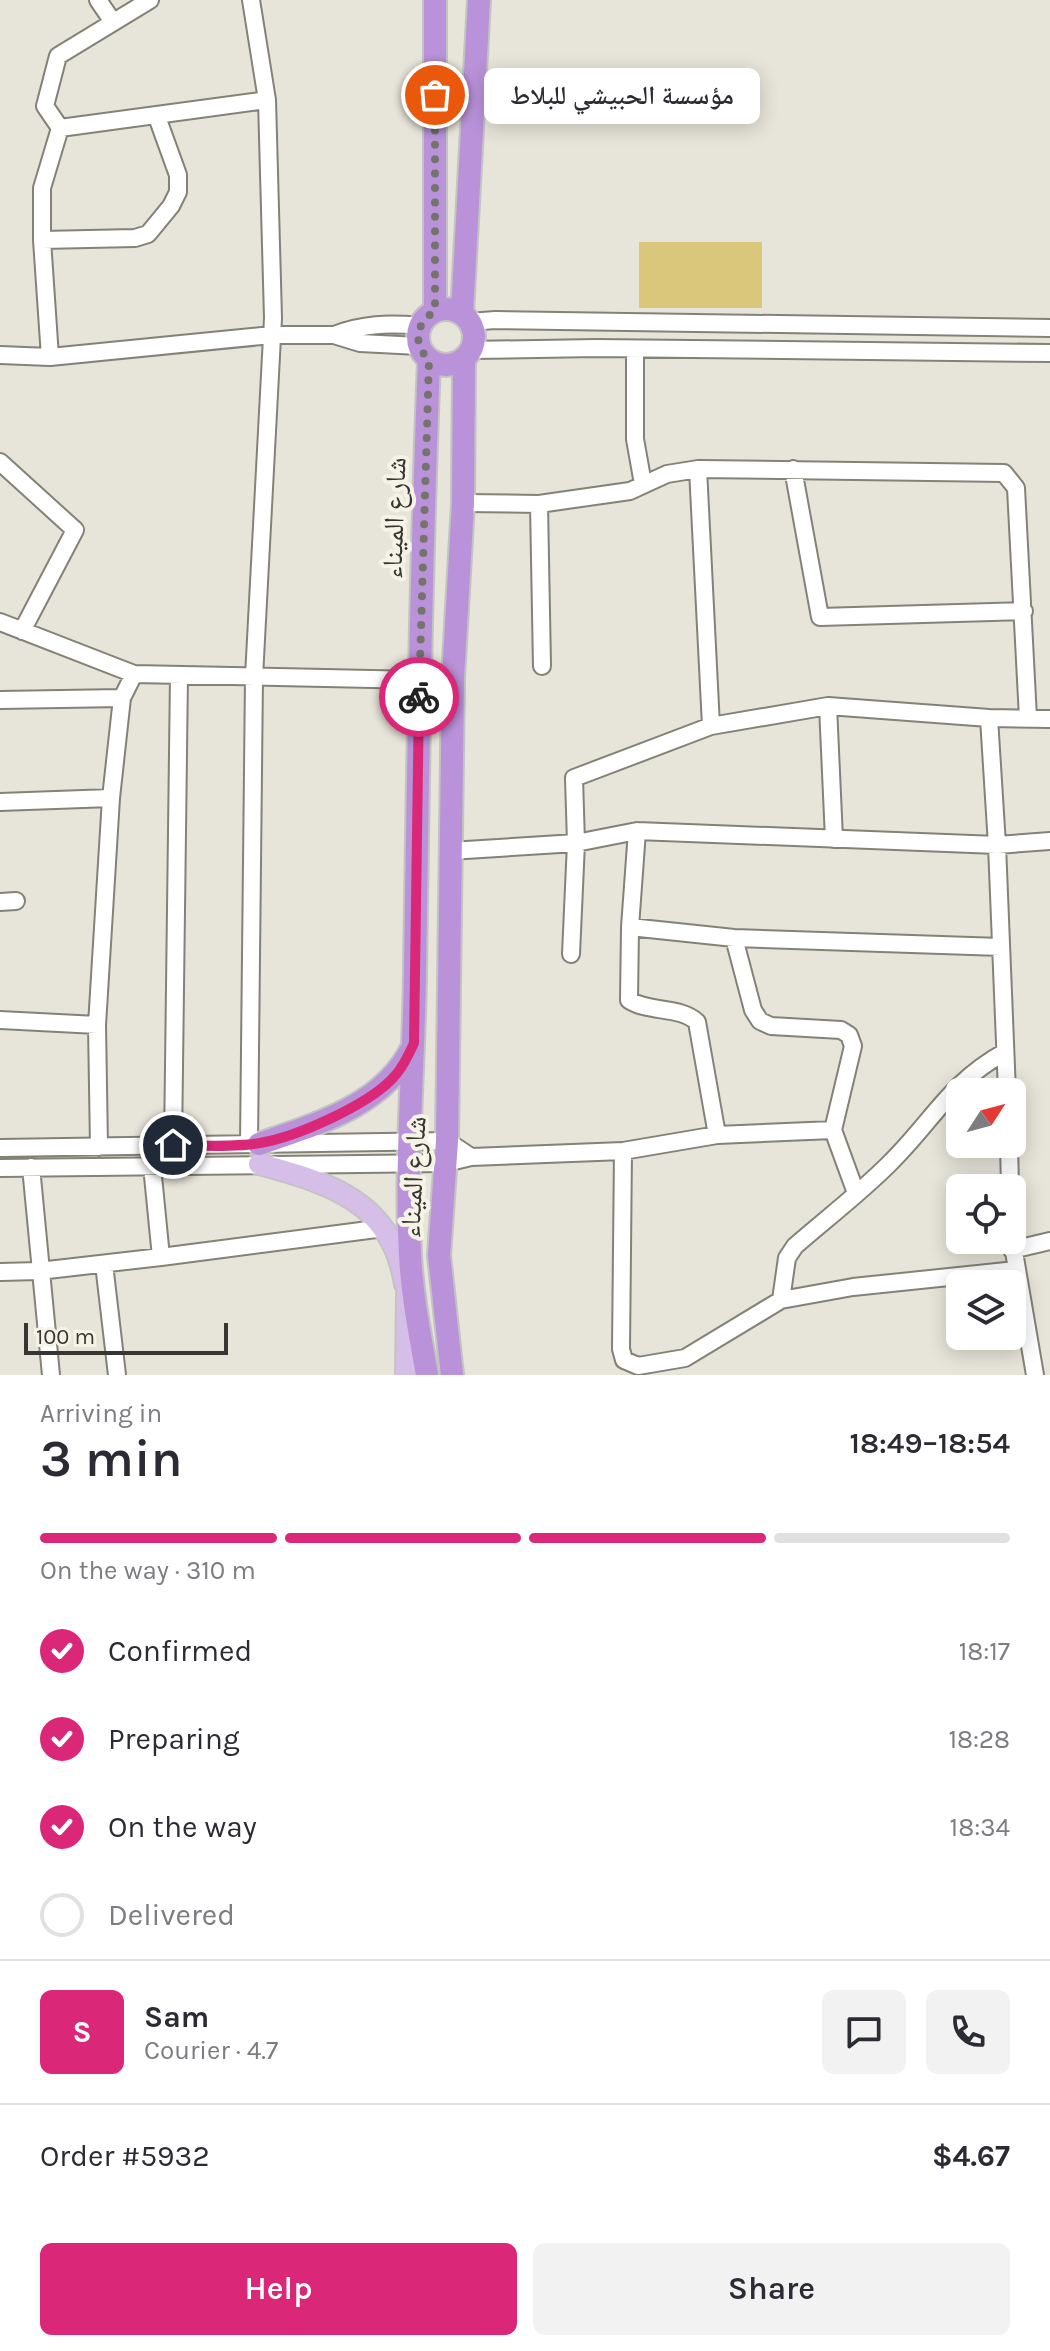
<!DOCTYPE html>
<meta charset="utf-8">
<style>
body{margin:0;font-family:Karla,"Noto Naskh Arabic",sans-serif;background:#f2f2f3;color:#2b2b33;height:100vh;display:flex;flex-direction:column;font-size:30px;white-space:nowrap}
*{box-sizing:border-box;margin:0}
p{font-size:26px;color:#7c7c81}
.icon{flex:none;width:44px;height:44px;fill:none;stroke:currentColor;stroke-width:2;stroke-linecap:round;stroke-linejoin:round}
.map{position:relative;height:1375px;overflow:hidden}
.sheet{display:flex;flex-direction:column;background:#fff;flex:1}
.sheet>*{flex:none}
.needle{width:52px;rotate:54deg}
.buttons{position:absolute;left:946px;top:1078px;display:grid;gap:16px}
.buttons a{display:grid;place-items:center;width:80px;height:80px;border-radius:12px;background:#fff;box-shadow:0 4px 20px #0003;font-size:40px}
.scale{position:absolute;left:24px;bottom:20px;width:204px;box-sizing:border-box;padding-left:8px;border:4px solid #383632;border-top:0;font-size:22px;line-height:28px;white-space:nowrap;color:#383632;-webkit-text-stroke:6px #f5f2e6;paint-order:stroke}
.pin{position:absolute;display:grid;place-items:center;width:68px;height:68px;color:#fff;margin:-34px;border:4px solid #fff;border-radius:50%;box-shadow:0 2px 8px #0007}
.courier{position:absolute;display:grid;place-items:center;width:80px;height:80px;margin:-40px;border:6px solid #db2777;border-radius:50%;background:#fff;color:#222;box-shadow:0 2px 10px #0007}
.bubble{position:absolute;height:56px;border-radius:12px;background:#fff;box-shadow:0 4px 20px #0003;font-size:26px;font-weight:600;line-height:56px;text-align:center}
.overview em{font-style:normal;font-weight:600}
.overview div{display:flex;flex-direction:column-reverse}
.overview{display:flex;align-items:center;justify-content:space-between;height:136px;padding:0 40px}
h1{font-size:52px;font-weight:600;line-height:60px}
.bar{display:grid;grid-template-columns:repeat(4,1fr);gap:12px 8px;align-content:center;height:96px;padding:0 40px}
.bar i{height:10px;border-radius:6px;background:#e1e1e2}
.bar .on{background:#db2777}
.bar p{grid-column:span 4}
.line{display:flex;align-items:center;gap:20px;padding:0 40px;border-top:2px solid #e1e1e2}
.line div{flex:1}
.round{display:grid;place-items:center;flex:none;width:84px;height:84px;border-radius:12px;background:#f2f2f3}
ol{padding:0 40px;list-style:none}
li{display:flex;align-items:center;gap:24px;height:88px}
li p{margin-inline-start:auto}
li .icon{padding:8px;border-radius:50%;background:#db2777;color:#fff;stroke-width:4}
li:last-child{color:#7c7c81}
li i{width:44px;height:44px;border:4px solid #e1e1e2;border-radius:50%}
.button{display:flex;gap:16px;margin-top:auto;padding:16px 40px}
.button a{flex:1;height:92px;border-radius:12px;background:#db2777;color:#fff;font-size:32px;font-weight:600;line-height:92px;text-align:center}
.button a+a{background:#f2f2f3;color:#2b2b33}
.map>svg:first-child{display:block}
</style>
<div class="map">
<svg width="1050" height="1375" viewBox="0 0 1050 1375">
<rect width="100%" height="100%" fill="#e7e4d9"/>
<!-- building -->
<path fill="#dbc77b" d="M639,242H762V308H639Z"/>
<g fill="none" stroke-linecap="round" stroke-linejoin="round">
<defs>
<path id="minor" d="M98,0L113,22
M150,0L58,56L45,106L60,128L267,100
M42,240V188L60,128
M470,322L495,320L1050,328
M334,335C363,324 388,323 420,326
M635,349V439L643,484
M471,350L596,348L1050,353
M0,355L50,357L272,335H334L360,343L419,346
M50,357L42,240L135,238L148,234L171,206L178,192V175L157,117
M0,462L75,530L22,631
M698,469L711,726
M793,469L820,617L1024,611
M463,503L539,504L542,666
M539,504L630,491L667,474L698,469L1004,473L1016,488L1028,718
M0,622L134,674L419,680
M0,700L122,698
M828,706L834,839
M989,718L997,845L1007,1092
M0,802L111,798
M637,831L630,927L629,1000C649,1013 680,1006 697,1022L717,1135
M450,851L576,843L637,831L997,845L1050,841
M0,902L16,901
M630,927L734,938L1001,947
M734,938L753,1010L760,1021L771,1026L841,1030L849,1035L853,1046L833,1130L856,1193
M571,954L576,843L574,778L711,726L828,706L989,718L1050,719
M0,1020L97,1025L99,1147
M97,1025L111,798L122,698L134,674
M249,1144L254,677L273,318L267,100L251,0
M1009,1144L1010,1188
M173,1145L179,675
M0,1148L447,1141L471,1157
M623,1151L621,1349L624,1360L638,1366L685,1358L781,1300L853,1287L1016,1270
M152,1166L161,1257L384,1228
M31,1167L51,1375
M0,1168L446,1163L471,1157L623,1151L717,1135L833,1130
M1012,1240L1035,1375
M1012,1250L1050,1241
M104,1264L117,1375
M0,1272L39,1271L161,1257
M781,1300L787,1258L795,1246C826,1219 860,1193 889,1164C933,1121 949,1083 1005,1052"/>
<path id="major" d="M259,1164C330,1183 392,1202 405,1284
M406,1375L407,1294"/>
<path id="highway" d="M435,0V311
M418 337a28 28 0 1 1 56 0a28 28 0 1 1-56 0Z
M462,313L479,0
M259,1144C317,1124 383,1106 412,1048
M427,1375C420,1335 412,1296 410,1255C405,1161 414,1065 415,971C418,767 421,563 429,360
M452,1375L439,1255L447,1141L453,678L463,503L464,358"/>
</defs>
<!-- minor casing -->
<use href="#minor" stroke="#848177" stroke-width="20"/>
<!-- major casing -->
<use href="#major" stroke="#c3c3c2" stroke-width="24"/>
<!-- highway casing -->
<use href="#highway" stroke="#c3c3c2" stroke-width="26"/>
<!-- minor -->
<use href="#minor" stroke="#fff" stroke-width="16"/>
<!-- major -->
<use href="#major" stroke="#d5bee8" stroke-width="20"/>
<!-- highway -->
<use href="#highway" stroke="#b992d9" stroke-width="22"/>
</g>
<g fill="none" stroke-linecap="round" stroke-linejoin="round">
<!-- done -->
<path stroke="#75736c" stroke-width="8" stroke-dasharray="0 14.4" d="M419,697L429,360C412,343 416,323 435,311V95"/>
<!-- route -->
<path stroke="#db2777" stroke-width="10" d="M173,1145C201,1145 233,1148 260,1143C296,1137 366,1106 392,1079C402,1069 408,1056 414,1043L419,697"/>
</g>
<g text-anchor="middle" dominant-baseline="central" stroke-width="8" stroke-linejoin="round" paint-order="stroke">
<!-- street labels -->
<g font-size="28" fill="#383632" stroke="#f5f2e6">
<text transform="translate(394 518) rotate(-88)">شارع الميناء</text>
<text transform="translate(413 1177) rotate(-87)">شارع الميناء</text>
</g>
</g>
</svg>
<div class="buttons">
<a><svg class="needle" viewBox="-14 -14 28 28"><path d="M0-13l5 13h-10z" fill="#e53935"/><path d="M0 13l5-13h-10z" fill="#7c7c81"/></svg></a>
<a><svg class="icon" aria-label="locate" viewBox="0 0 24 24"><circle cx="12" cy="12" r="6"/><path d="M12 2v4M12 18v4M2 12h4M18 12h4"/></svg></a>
<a><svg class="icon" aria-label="layers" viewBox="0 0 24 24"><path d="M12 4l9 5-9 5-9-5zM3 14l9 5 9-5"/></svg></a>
</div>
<div class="scale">100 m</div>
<div class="pin" style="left:435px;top:95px;background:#ea580c"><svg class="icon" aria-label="bag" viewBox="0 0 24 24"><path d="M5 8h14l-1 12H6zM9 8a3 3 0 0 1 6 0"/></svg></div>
<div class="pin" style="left:173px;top:1145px;background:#1f2937"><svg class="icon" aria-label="home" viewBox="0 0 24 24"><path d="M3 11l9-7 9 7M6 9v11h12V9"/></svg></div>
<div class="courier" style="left:419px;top:697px"><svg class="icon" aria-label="bike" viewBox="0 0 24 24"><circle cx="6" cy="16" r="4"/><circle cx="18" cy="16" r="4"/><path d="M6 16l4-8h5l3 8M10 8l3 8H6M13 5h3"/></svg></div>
<div class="bubble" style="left:484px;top:68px;width:276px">مؤسسة الحبيشي للبلاط</div>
</div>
<section class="sheet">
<div class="overview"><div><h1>3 min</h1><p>Arriving in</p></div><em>18:49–18:54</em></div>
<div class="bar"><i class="on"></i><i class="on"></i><i class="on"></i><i></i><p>On the way · 310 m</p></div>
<ol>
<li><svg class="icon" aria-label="check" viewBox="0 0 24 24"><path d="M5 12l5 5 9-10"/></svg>Confirmed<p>18:17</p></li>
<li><svg class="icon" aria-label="check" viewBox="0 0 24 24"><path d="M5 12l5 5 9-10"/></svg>Preparing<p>18:28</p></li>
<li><svg class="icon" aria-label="check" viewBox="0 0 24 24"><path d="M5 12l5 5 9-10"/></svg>On the way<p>18:34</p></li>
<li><i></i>Delivered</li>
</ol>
<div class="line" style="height:144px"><b class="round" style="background:#db2777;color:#fff">S</b><div><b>Sam</b><p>Courier · 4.7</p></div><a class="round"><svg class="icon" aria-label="chat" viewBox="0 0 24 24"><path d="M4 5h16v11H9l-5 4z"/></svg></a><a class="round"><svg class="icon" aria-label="phone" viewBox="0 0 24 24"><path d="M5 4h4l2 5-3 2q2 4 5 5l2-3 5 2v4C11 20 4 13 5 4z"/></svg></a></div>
<div class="line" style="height:104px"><div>Order #5932</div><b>$4.67</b></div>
<div class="button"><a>Help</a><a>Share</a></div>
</section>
